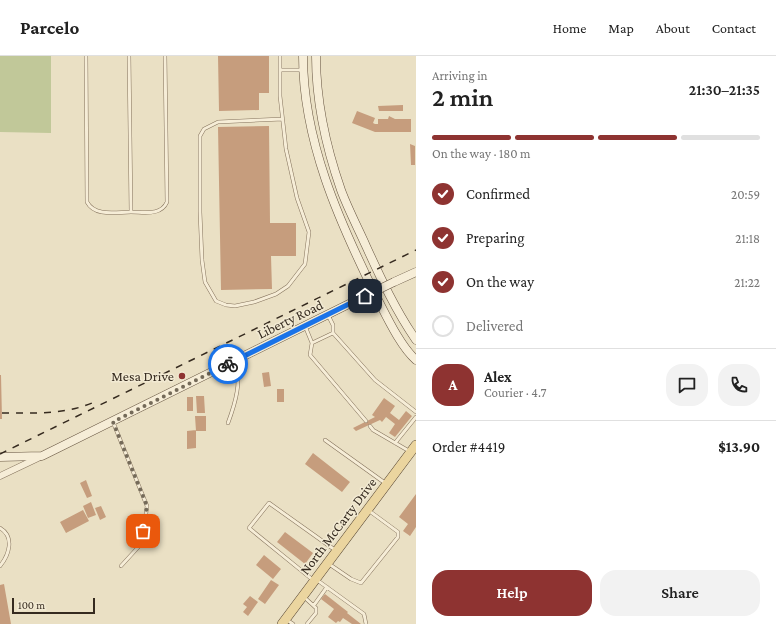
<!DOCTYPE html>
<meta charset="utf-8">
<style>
body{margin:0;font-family:"Crimson Pro",serif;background:#f2f2f2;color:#222;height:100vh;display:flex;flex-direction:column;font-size:15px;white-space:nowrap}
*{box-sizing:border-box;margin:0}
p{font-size:13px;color:#767676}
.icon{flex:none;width:22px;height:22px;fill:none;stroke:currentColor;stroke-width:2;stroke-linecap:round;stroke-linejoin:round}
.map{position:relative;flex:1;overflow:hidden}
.side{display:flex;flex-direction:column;background:#fff;width:360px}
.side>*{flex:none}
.scale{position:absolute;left:12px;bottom:10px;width:83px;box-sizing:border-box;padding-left:4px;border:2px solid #352a1f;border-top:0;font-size:11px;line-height:14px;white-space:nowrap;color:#352a1f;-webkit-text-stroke:3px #f2ead3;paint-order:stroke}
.pin{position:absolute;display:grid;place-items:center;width:34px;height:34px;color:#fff;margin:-17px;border-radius:8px;box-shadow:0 2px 6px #0006}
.courier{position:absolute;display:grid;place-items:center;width:40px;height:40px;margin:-20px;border:3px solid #1a73e8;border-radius:50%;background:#fff;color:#222;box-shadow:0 1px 5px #0007}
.headline em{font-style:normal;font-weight:600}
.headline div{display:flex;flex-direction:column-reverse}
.headline{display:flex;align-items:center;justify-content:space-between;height:68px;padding:0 16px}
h1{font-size:26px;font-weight:600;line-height:30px}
.bar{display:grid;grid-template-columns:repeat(4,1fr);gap:6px 4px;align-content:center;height:48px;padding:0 16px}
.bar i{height:5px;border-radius:3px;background:#e0e0e0}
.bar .current{background:#8e3331}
.bar p{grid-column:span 4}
.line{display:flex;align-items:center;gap:10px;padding:0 16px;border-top:1px solid #e0e0e0}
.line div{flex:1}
.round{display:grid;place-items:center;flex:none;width:42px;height:42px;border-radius:16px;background:#f2f2f2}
ol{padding:0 16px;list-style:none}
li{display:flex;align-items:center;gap:12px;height:44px}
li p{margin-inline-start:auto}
li .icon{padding:4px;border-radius:50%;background:#8e3331;color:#fff;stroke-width:4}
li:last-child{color:#767676}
li i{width:22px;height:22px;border:2px solid #e0e0e0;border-radius:50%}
.primary-button{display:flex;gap:8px;margin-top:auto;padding:8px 16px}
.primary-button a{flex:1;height:46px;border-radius:16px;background:#8e3331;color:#fff;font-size:16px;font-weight:600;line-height:46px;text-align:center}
.primary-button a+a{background:#f2f2f2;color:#222}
header{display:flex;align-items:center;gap:24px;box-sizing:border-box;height:56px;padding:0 20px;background:#fff;border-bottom:1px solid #e0e0e0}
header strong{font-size:19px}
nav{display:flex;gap:22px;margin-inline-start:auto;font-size:14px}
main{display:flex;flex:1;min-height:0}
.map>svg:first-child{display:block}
</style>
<header>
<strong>Parcelo</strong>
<nav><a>Home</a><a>Map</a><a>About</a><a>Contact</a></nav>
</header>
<main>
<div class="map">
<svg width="416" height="568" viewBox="0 0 416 568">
<rect width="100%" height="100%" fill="#eae0c4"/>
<!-- green -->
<path fill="#c1c899" d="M0,0H51V77L0,76Z"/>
<!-- building -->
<path fill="#c69d7d" d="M218,0H269V37H259V54L219,55Z
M403,49V55H379L378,50Z
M357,55L375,62L373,67L375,68H378V63H388L389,60L395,63H411V76H375L352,67Z
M269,70L270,167H296V200H271L272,233L221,234L218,71Z
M410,88L415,90V109H411Z
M269,316L271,330L264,331L262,317Z
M0,319H1L2,363H0Z
M277,333H284V346H277Z
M196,340H204L205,357H197Z
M187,341H193V355H187Z
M384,342L395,350L390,357L399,364L406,355L412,360L395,381L389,377L395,368L386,361L382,366L380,364L356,375L353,372L375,361L372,359Z
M195,360H206V375H196Z
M196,374V392L187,393V375Z
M313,397L350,426L342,436L305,408Z
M86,424L92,440L87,442L80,427Z
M416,438V471L410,480L403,475L408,468L399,461Z
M91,446L96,459L88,462L83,450Z
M101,450L106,461L100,464L95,452Z
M83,454L89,465L66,477L60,466Z
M285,476L313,497L305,508L277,486Z
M264,499L281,513L273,523L256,509Z
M271,524L279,529L265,548L258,543Z
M4,528L11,568H0V529Z
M325,538L348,556L347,557L361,568H352L343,562L340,566L338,565L336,567L328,561L334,553L321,543Z
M250,540L258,546L248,560L243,556L247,551L243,548Z"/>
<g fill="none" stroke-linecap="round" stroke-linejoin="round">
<defs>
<path id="lane" d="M86,0L87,146C95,161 116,156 131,156L129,0
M280,0V40L286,93L297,142L309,176L305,208L288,230L276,238L254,246L235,250L226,249L216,245L205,226L202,204L200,156V80L204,73L218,66L283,63
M280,14H303
M131,156C144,156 161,160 167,146L165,0
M305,270L312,287L310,299L366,365
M333,277L375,324L416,356
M312,287L333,277V269L328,259
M113,366L147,450L142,487L121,510
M228,367C235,348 243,323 234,305
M370,370L373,374L409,395
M325,384L385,427
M395,387L416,361
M0,472C15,481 9,499 0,510
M329,508L351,523L361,527L398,481V476L368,454
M313,524L249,472L269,447L335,494
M317,524L364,558L366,568
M304,541L316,552V557L307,568
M314,549L327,531
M287,564L293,568"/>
<path id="street" d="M0,420L40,401"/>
<path id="secondary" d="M303,0C303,85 339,165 376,240C386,259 400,290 416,304
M316,0C316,46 326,91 341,134C348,153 358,172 366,190C381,223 396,255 416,284
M394,226L416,216
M0,401L42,400L365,240"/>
<path id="primary" d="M282,568L416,389"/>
</defs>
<!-- lane casing -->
<use href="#lane" stroke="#84725c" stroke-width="4"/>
<!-- street casing -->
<use href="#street" stroke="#84725c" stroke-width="7"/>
<!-- secondary casing -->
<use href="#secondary" stroke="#65533f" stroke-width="9"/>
<!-- primary casing -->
<use href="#primary" stroke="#524130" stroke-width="10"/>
<!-- lane -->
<use href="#lane" stroke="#f6edd7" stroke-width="3"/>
<!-- street -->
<use href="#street" stroke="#f6edd7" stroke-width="6"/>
<!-- secondary -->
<use href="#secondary" stroke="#f6edd7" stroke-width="8"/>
<!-- primary -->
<use href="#primary" stroke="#ebd59f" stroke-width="9"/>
<!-- rail -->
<path stroke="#352a1f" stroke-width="1.5" stroke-dasharray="7 7" stroke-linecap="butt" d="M2,357C33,357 63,359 92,347
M0,398L416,194"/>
<defs>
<path id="secondary-bridge" d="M365,240L394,226"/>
</defs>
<!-- secondary-bridge casing -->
<use href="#secondary-bridge" stroke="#65533f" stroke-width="9" stroke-linecap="butt"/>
<!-- secondary-bridge -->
<use href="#secondary-bridge" stroke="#f6edd7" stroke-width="8"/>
</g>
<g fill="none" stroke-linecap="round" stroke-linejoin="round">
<!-- done -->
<path stroke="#746a59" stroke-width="4" stroke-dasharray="0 7.2" d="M143,475L147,450L113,366L228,308"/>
<!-- route -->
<path stroke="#1a73e8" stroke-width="5" d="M228,308L365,240"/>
</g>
<!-- markers -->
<circle fill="#8e3331" stroke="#f2ead3" stroke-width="1.5" cx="182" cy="320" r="4"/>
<g text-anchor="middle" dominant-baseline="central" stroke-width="3" stroke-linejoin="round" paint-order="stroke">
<!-- street labels -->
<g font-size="14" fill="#352a1f" stroke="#f2ead3">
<text transform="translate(290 263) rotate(-26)">Liberty Road</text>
<text transform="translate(338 470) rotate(-53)">North McCarty Drive</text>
</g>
<!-- poi labels -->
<g font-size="14" fill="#352a1f" stroke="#f2ead3" text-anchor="end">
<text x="174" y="320">Mesa Drive</text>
</g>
</g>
</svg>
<div class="scale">100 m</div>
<div class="pin" style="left:143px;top:475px;background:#ea580c"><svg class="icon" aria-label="bag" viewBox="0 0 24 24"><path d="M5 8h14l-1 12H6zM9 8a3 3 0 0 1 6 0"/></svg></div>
<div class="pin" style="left:365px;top:240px;background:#1f2937"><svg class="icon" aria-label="home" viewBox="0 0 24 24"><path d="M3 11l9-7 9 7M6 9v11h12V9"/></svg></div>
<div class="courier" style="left:228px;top:308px"><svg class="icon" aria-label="bike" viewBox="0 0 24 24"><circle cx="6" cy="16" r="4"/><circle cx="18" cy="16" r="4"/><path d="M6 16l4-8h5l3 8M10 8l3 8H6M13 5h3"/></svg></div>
</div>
<section class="side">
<div class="headline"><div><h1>2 min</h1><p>Arriving in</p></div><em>21:30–21:35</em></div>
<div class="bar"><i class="current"></i><i class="current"></i><i class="current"></i><i></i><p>On the way · 180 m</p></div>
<ol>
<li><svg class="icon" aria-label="check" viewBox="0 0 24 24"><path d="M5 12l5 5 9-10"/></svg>Confirmed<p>20:59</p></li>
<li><svg class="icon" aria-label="check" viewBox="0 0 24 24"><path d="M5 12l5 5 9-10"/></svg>Preparing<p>21:18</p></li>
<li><svg class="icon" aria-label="check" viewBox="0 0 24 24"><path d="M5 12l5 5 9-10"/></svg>On the way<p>21:22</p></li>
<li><i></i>Delivered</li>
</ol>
<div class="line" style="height:72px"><b class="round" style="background:#8e3331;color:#fff">A</b><div><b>Alex</b><p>Courier · 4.7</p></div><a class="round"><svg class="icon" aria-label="chat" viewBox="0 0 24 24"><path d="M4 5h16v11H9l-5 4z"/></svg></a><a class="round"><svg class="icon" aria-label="phone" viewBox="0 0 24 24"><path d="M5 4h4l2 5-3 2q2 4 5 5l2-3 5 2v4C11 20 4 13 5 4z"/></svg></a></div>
<div class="line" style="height:52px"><div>Order #4419</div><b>$13.90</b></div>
<div class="primary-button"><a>Help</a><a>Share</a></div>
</section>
</main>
